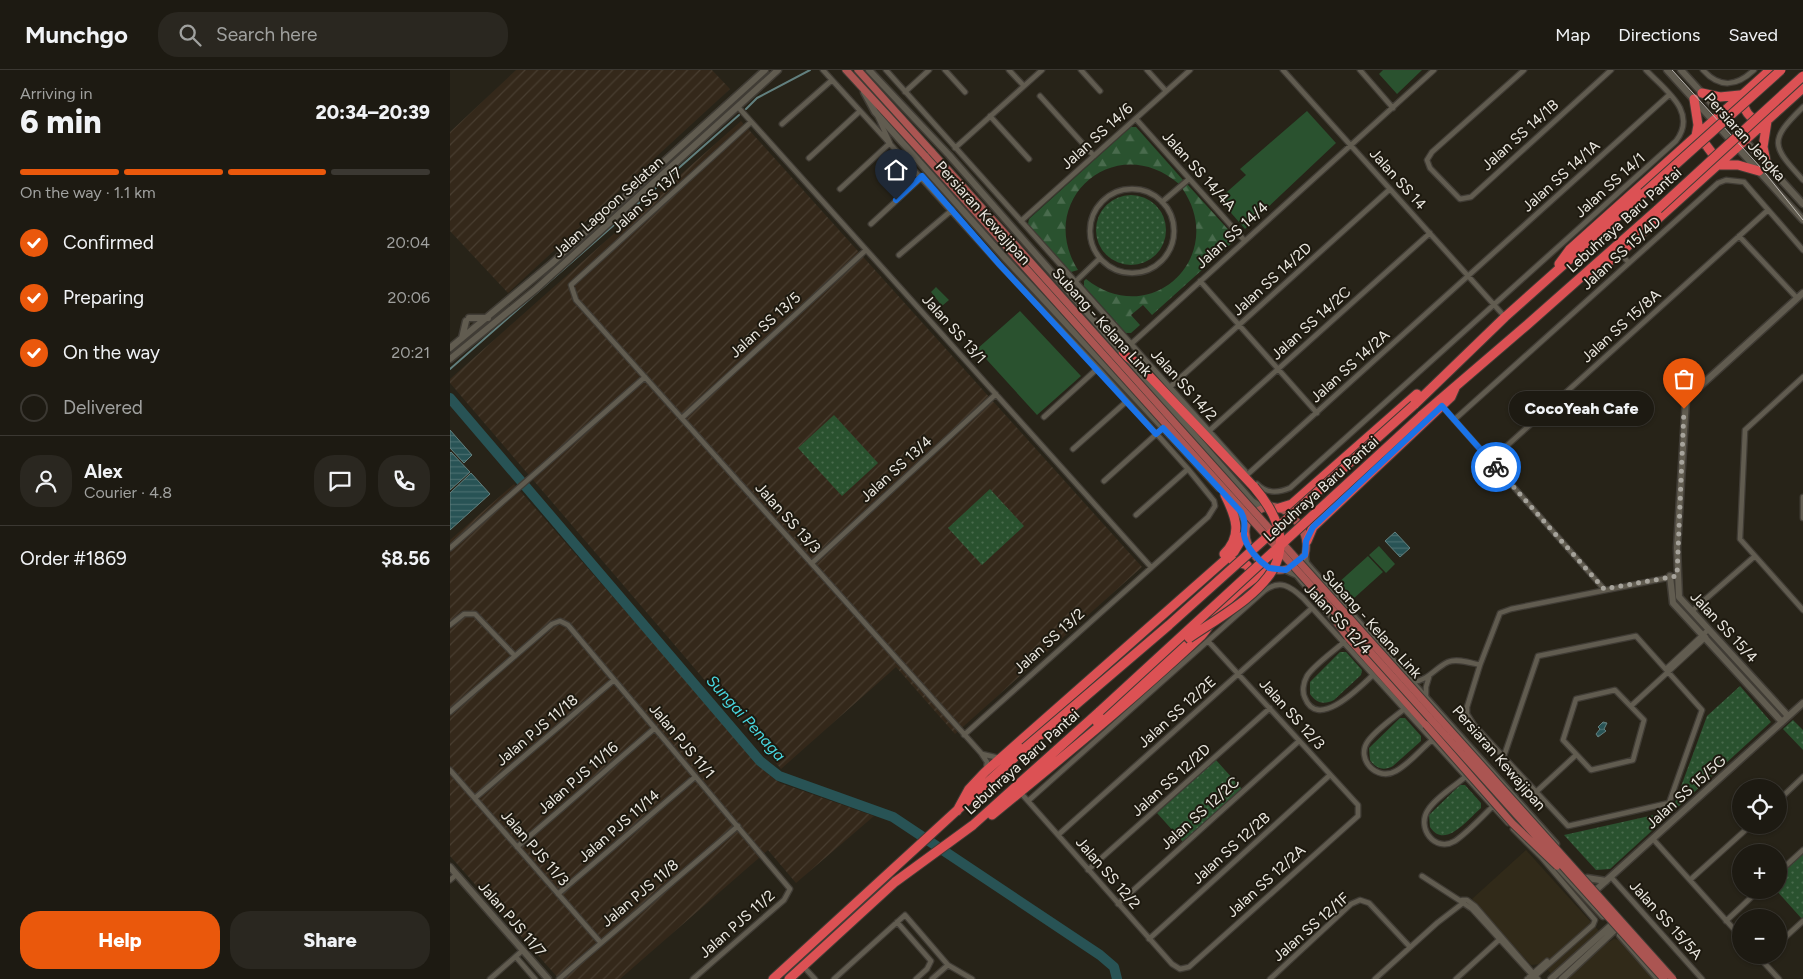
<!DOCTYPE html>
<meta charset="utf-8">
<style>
body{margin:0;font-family:Figtree,sans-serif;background:#2a2720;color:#f1f3f6;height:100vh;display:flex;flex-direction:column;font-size:19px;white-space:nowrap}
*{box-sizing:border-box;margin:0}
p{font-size:16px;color:#a0a19f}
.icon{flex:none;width:28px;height:28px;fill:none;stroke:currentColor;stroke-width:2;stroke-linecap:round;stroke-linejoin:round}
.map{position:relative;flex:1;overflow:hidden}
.details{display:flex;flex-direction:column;background:#1d1a12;width:450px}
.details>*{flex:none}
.buttons{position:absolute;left:1282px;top:709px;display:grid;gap:10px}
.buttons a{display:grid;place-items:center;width:55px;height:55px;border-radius:50%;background:#1d1a12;box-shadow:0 1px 4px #0004,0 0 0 1px #3b3832;font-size:25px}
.pin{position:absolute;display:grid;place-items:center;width:42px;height:42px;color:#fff;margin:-51px -21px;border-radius:50% 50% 50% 0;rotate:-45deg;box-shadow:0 0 5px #0007}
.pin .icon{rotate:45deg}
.courier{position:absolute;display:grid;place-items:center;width:50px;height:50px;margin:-25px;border:4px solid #1a73e8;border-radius:50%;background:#fff;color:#222;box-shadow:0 1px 6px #0007}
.bubble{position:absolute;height:35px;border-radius:18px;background:#1d1a12;box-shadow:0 1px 4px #0004,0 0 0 1px #3b3832;font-size:16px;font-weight:800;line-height:35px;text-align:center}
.summary em{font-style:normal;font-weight:800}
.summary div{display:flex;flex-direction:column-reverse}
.summary{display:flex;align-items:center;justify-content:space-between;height:85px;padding:0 20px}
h1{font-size:32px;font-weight:800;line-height:38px}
.bar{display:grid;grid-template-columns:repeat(4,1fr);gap:8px 5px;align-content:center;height:60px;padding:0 20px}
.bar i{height:6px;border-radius:4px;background:#3b3832}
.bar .current{background:#ea580c}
.bar p{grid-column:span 4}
.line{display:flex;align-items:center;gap:12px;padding:0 20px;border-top:1px solid #3b3832}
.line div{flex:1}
.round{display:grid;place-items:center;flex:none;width:52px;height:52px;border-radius:20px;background:#2a2720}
ol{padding:0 20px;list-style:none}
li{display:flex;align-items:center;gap:15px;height:55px}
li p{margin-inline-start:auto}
li .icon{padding:5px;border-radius:50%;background:#ea580c;color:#fff;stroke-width:4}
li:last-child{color:#a0a19f}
li i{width:28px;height:28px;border:2px solid #3b3832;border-radius:50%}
.primary-button{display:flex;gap:10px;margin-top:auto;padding:10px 20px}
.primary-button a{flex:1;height:58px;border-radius:20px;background:#ea580c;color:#fff;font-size:20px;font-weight:800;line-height:58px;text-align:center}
.primary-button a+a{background:#2a2720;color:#f1f3f6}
header{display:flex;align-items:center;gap:30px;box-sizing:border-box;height:70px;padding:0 25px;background:#1d1a12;border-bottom:1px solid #3b3832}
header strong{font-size:24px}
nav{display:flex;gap:28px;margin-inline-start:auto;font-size:18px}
.search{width:350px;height:45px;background:#2a2720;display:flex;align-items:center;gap:12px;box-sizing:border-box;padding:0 18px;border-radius:20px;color:#a0a19f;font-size:19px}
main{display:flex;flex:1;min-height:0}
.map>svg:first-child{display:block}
</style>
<header>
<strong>Munchgo</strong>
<div class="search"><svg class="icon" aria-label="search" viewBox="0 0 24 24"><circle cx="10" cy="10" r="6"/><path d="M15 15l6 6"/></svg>Search here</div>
<nav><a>Map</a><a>Directions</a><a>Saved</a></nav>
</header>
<main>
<section class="details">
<div class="summary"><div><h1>6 min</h1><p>Arriving in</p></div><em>20:34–20:39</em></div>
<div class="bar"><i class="current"></i><i class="current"></i><i class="current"></i><i></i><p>On the way · 1.1 km</p></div>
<ol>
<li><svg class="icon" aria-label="check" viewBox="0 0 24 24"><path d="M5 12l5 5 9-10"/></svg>Confirmed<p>20:04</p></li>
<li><svg class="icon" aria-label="check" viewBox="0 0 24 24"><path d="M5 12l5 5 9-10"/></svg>Preparing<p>20:06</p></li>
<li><svg class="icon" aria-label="check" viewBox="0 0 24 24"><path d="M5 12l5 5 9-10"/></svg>On the way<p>20:21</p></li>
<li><i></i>Delivered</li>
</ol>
<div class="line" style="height:90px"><a class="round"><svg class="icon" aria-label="person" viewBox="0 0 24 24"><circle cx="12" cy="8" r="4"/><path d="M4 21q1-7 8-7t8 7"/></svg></a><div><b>Alex</b><p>Courier · 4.8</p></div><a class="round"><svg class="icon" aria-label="chat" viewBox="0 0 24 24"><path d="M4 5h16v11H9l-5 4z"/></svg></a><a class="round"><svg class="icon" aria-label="phone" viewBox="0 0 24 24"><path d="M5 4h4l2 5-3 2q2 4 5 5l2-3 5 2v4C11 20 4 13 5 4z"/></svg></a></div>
<div class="line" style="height:65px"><div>Order #1869</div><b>$8.56</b></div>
<div class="primary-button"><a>Help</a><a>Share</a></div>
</section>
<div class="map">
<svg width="1353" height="909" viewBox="0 0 1353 909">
<defs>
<pattern id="industrial-furrows" width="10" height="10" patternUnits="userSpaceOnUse" patternTransform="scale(1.25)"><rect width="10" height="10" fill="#34281a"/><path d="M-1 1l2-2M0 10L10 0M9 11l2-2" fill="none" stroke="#483d30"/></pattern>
<pattern id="grass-dots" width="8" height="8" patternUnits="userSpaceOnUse" patternTransform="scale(1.25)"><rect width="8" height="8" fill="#2a522f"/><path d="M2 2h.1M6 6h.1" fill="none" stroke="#496b4d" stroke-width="1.8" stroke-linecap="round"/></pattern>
<pattern id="forest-firs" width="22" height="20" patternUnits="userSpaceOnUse" patternTransform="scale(1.25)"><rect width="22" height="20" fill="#2a522f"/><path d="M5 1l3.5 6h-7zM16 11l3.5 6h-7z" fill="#496b4d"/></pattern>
<pattern id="water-rules" width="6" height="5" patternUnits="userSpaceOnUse" patternTransform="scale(1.25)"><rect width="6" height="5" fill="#285355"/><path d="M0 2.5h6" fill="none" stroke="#476c6d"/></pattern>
</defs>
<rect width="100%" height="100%" fill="#272318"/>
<!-- industrial -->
<path fill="url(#industrial-furrows)" d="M66,0H262L280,19L58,223L0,161V62Z
M291,51L692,497L505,664L446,597L331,699L0,313V309Z
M64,414L319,705L330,713L424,746L346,813L318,780L170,909H109L0,786V470Z"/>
<!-- medical -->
<path fill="#312a19" d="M1076,780L1159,872L1164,869L1171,870L1206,909H1106L1092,894L1081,895L1022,829Z"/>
<!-- grass -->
<path fill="url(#grass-dots)" d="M646 160a35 35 0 1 1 70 0a35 35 0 1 1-70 0Z
M384,345L428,393L392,426L348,378Z
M540,419L574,456L532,495L498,458Z
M890,582H896L912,600L911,605L884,630C874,635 866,633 860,624V612Z
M1290,616L1321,652L1160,799L1146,800L1114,765L1222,741L1257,646Z
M950,648H955L971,666V671L943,696C934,701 926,699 920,690L919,678Z
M1343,650L1353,660V680L1333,659Z
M766,690L792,719L733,772L707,743Z
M1010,715H1015L1031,733V738C1018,749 995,780 980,757L979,745Z
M1353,783V848L1352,849L1326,820H1329V805Z"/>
<!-- forest -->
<path fill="url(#forest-firs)" d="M681,57H686L733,110L729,114C666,59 584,130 628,200L621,202L578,154L579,149Z
M737,114L784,166V171L702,245L693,235L681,245L690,255L681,263H676L634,216V211L636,209C701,261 779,186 732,118Z"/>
<!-- garden -->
<path fill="#2a522f" d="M933,0H972L947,24L929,4Z
M857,41L886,73L795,159L769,129L796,105L790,99Z
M486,217L499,230L492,236L481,222Z
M570,241L631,306L587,345L527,279Z
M929,476L945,494L936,503L919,485Z
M918,486L933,502L902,530L887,514Z"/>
<!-- water -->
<path fill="url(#water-rules)" stroke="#62807f" d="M0,360L22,385L14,393L0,378Z
M1,382L20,402L0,420V383Z
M21,403L40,424L0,460V423Z
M945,462L960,478L950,487L935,471Z
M1153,652L1157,653L1154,659L1156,661L1148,667L1146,664L1150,659L1148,657Z"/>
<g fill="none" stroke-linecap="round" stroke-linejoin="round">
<!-- stream -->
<path stroke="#62807f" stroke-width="2" d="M296,39L307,28L360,0
M0,299L289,45"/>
<!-- river -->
<path stroke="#285355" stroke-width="10" d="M0,328L310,691L329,706L443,747L650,885L664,897L667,909"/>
<defs>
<path id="street" d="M373,0L549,194L648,298L738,399L764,431L765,436L758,447L514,665
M436,0L795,401
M495,0L515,22
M559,0L574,16
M631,0L650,21
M697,0L716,21
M833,0L1055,247
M910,0L943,38
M1074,0L982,82L977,90L980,98L1010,129L1021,127L1161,0
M1253,0C1270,19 1287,16 1304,0
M455,22L479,0
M590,26L644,86
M288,37L701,497
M1353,37C1318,71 1322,76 1353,110
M540,46L579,89
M686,49L794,170
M301,52L121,215L126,230L531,683L537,692L536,699
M332,54L382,10
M505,78L592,0
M359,88L410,41
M390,119L440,73L428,47
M640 161a42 42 0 1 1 84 0a42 42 0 1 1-84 0Z
M712,132L739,109
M571,151L740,0
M421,154L472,107
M1289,166L1347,228
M1170,183L1179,193
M449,185L502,140
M750,211L867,343
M625,212L650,188
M681,274L984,0
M1353,307L1295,360L1290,469L1353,540
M720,317L940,119
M992,336L1154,519
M594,347L648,298
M232,348L416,180
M1004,350L1268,113L1276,110L1294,112L1353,180
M759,361L980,163
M623,379L677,331
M1040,391L1318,140
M798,404L1219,25
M654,411L713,358
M807,414C817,424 828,423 840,418L1226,71C1248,42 1216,21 1196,0
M1353,427V448
M686,445L738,399
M0,478L195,307
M362,493L546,324
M1242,541L1305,486
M0,555L14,544H25L65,586
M894,572C884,581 863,596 857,606C853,613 852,622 855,628C868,661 911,616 923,605
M1216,599L1258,560
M963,612C979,610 985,598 998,592C1007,588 1021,593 1030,595
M1165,620L1194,650L1183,690L1141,700L1113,670L1126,629Z
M976,627V617L979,607
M1181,636L1256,567
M953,640C942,649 927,659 918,671C905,689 927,712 946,701C959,694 970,680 981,671
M0,642L102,554L110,551L118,555L340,819L334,830L243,909
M532,684L549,688
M1054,686L1088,586L1186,566L1252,640L1219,733L1118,756L1024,655L1017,644V637L1030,595L1050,543L1061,539L1227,506
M0,700L151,873
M1015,707C1004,717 986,727 978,740C966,758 985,783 1005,771C1018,762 1031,748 1042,737
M570,722L722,894L730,899L739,897L908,746V735L758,571
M1086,722L1126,685
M25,728L164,610
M1329,730L1353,707
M578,731L814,521C830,509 840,516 853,528L1058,753
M1063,759L1092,788L1145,850L1143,855L1084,907L1077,909
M608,765L862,538
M1203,769L1291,867
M67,777L205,658
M638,800L820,638
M1329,802L1353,780
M972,806L1012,832
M1161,807L1252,909
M0,810L6,805
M1240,810L1301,755
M108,824L245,707
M1012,830H1017L1025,836L1088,909
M1013,833L1022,839L1084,907
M668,834L849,671
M1276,851L1309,820
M447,852L481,891L477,899L466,909
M699,869L880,705
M1329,873L1353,851
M1307,885L1329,909
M66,887L85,909
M353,896L365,909
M1079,907L1097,891
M40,909L73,880
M109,909L288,756
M384,909L455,845L498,895L522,909
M482,909L498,895
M820,909L901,834L910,830L919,833L960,877
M925,909L987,853L1013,833
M1006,909L1051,868"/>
<path id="secondary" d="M419,0L499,85L802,431L813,438
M1217,0L1353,150
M1231,0L1353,134
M414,22L425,42L555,188L769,418
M19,248H38
M12,268L16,251
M0,278L101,194L315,0
M0,289L86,219L328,0
M787,438L796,454
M855,485L856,493L862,500L1106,774
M836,500L847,505L886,552
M1220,506L1223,533L1332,652
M1338,646L1229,527L1227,478L1236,329L1353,223
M1009,687L1083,769
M1104,793L1153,846
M0,797L98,909
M1137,808L1156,811
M1147,819L1353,633
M1170,865L1208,909
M1101,909L1167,850
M1112,909L1170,855"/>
<path id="primary" d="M396,0L476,87
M408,0L482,82
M821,436C843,439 861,464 855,485C849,491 843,497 836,499C808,510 770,447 821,436Z
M884,549L899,569L976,655"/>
<path id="highway" d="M1252,23L1270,27L1290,25
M1293,27C1293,40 1299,49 1311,52
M1244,29L1248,55L1246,66
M1317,51L1313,77L1317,96
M1246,70L1256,75L1268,91
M1268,95H1288L1309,101
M1109,194L1120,179L1320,0
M1138,208L1170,183L1353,18
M673,284L687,293L804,417
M964,335L1055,247L1194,123
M971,346L1077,255L1208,139
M829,438L842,434L967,324
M857,471L863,457L1001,327L1005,318
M774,484C793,465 786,447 775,425
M783,491L797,495L800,500V509
M647,652L732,575
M507,741L519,719L535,702L784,482L794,465
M542,745C613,687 684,629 751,566C758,559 763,549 769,541C779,527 806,504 822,499
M323,909L575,678
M339,909L445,812L523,755L650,641"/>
</defs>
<!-- street casing -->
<use href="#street" stroke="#403c35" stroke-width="7"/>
<!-- secondary casing -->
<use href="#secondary" stroke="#403c35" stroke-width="9"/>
<!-- primary casing -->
<use href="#primary" stroke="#403c35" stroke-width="9"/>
<!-- highway casing -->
<use href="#highway" stroke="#403c35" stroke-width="11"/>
<!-- street -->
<use href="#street" stroke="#615c50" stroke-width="4.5"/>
<!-- secondary -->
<use href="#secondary" stroke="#615c50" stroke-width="6"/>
<!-- primary -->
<use href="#primary" stroke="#ab5552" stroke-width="7"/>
<!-- highway -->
<use href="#highway" stroke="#dc5154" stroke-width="9"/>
<!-- tram -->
<path stroke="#bdb9b2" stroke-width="1" d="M1222,0L1312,99L1353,150"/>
<defs>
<path id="primary-bridge" d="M482,82L1223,909
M476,87L1214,909
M976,655L1062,753L1107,796"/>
<path id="highway-bridge" d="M1194,123L1331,0
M1208,139L1353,6
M739,568C798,528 870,494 804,417
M650,641L971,346
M575,678L719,555L964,335"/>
</defs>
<!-- primary-bridge casing -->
<use href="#primary-bridge" stroke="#403c35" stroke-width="9" stroke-linecap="butt"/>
<!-- highway-bridge casing -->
<use href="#highway-bridge" stroke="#403c35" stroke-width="11" stroke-linecap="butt"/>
<!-- primary-bridge -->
<use href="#primary-bridge" stroke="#ab5552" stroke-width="7"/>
<!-- highway-bridge -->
<use href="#highway-bridge" stroke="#dc5154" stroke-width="9"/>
</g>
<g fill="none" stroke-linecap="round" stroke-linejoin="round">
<!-- done -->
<path stroke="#a6a39b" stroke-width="5" stroke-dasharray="0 9" d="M1046,397L1154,519L1227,506L1234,339"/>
<!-- route -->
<path stroke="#1a73e8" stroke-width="6" d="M446,130L472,106L549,194L706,364L713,358L791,442C796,451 794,456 794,465C796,478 809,491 819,498L836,500L855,485L856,471L863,457L992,336L1046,397"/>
</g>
<g text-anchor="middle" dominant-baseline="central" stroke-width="4" stroke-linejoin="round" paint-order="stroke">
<!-- street labels -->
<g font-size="15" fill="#ebe8e1" stroke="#1d190f">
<text transform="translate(1070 65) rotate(-42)">Jalan SS 14/1B</text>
<text transform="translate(647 66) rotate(-42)">Jalan SS 14/6</text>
<text transform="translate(1295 67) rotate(48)">Persiaran Jengka</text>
<text transform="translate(749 101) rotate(48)">Jalan SS 14/4A</text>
<text transform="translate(1111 106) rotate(-42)">Jalan SS 14/1A</text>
<text transform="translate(948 109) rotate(48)">Jalan SS 14</text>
<text transform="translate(1160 115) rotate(-42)">Jalan SS 14/1</text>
<text transform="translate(197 130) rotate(-42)">Jalan SS 13/7</text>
<text transform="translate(158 137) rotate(-42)">Jalan Lagoon Selatan</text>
<text transform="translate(533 143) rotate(48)">Persiaran Kewajipan</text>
<text transform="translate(1174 150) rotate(-42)">Lebuhraya Baru Pantai</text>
<text transform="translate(782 165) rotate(-42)">Jalan SS 14/4</text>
<text transform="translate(1171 183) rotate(-42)">Jalan SS 15/4D</text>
<text transform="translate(822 209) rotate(-42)">Jalan SS 14/2D</text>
<text transform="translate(652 252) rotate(48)">Subang - Kelana Link</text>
<text transform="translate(861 253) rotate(-42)">Jalan SS 14/2C</text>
<text transform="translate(315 255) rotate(-42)">Jalan SS 13/5</text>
<text transform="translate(1171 256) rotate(-42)">Jalan SS 15/8A</text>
<text transform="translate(504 259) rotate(48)">Jalan SS 13/1</text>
<text transform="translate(900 296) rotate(-42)">Jalan SS 14/2A</text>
<text transform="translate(734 315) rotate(48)">Jalan SS 14/2</text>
<text transform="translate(446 399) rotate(-42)">Jalan SS 13/4</text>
<text transform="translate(871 419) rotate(-42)">Lebuhraya Baru Pantai</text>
<text transform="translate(338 448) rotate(48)">Jalan SS 13/3</text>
<text transform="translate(888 549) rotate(47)">Jalan SS 12/4</text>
<text transform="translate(922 554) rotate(48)">Subang - Kelana Link</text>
<text transform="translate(1274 557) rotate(47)">Jalan SS 15/4</text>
<text transform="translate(599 571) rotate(-42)">Jalan SS 13/2</text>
<text transform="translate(727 642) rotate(-42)">Jalan SS 12/2E</text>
<text transform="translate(842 644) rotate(48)">Jalan SS 12/3</text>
<text transform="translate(87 660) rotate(-40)">Jalan PJS 11/18</text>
<text transform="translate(232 671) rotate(50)">Jalan PJS 11/1</text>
<text transform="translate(1049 688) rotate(49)">Persiaran Kewajipan</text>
<text transform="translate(572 692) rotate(-42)">Lebuhraya Baru Pantai</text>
<text transform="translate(128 708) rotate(-41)">Jalan PJS 11/16</text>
<text transform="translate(721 710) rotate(-42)">Jalan SS 12/2D</text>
<text transform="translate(1236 722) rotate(-42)">Jalan SS 15/5G</text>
<text transform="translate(750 743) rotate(-42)">Jalan SS 12/2C</text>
<text transform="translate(169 756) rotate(-41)">Jalan PJS 11/14</text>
<text transform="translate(85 778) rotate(49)">Jalan PJS 11/3</text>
<text transform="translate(781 778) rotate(-42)">Jalan SS 12/2B</text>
<text transform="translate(658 803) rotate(49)">Jalan SS 12/2</text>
<text transform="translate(816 811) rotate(-42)">Jalan SS 12/2A</text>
<text transform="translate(190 823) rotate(-40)">Jalan PJS 11/8</text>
<text transform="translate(62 849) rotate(49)">Jalan PJS 11/7</text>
<text transform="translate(1216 850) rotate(48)">Jalan SS 15/5A</text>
<text transform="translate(287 854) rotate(-41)">Jalan PJS 11/2</text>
<text transform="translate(861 857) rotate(-41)">Jalan SS 12/1F</text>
</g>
<!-- water labels -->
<g font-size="16" font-style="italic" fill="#48d7e0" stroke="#1d190f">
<text transform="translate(296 648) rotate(48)">Sungai Penaga</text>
</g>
</g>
</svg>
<div class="buttons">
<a><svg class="icon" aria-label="locate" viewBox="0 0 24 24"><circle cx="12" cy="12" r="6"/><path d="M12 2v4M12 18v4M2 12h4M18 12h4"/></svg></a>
<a>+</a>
<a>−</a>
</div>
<div class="pin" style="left:1234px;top:339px;background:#ea580c"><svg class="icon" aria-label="bag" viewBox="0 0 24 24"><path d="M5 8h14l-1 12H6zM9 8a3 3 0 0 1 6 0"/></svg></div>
<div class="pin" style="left:446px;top:130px;background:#1f2937"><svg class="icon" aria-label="home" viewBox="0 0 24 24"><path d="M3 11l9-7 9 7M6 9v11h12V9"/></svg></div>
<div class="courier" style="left:1046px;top:397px"><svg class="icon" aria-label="bike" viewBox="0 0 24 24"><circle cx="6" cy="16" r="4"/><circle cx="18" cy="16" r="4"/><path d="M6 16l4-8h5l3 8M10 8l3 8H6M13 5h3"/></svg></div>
<div class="bubble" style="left:1059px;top:321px;width:145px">CocoYeah Cafe</div>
</div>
</main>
